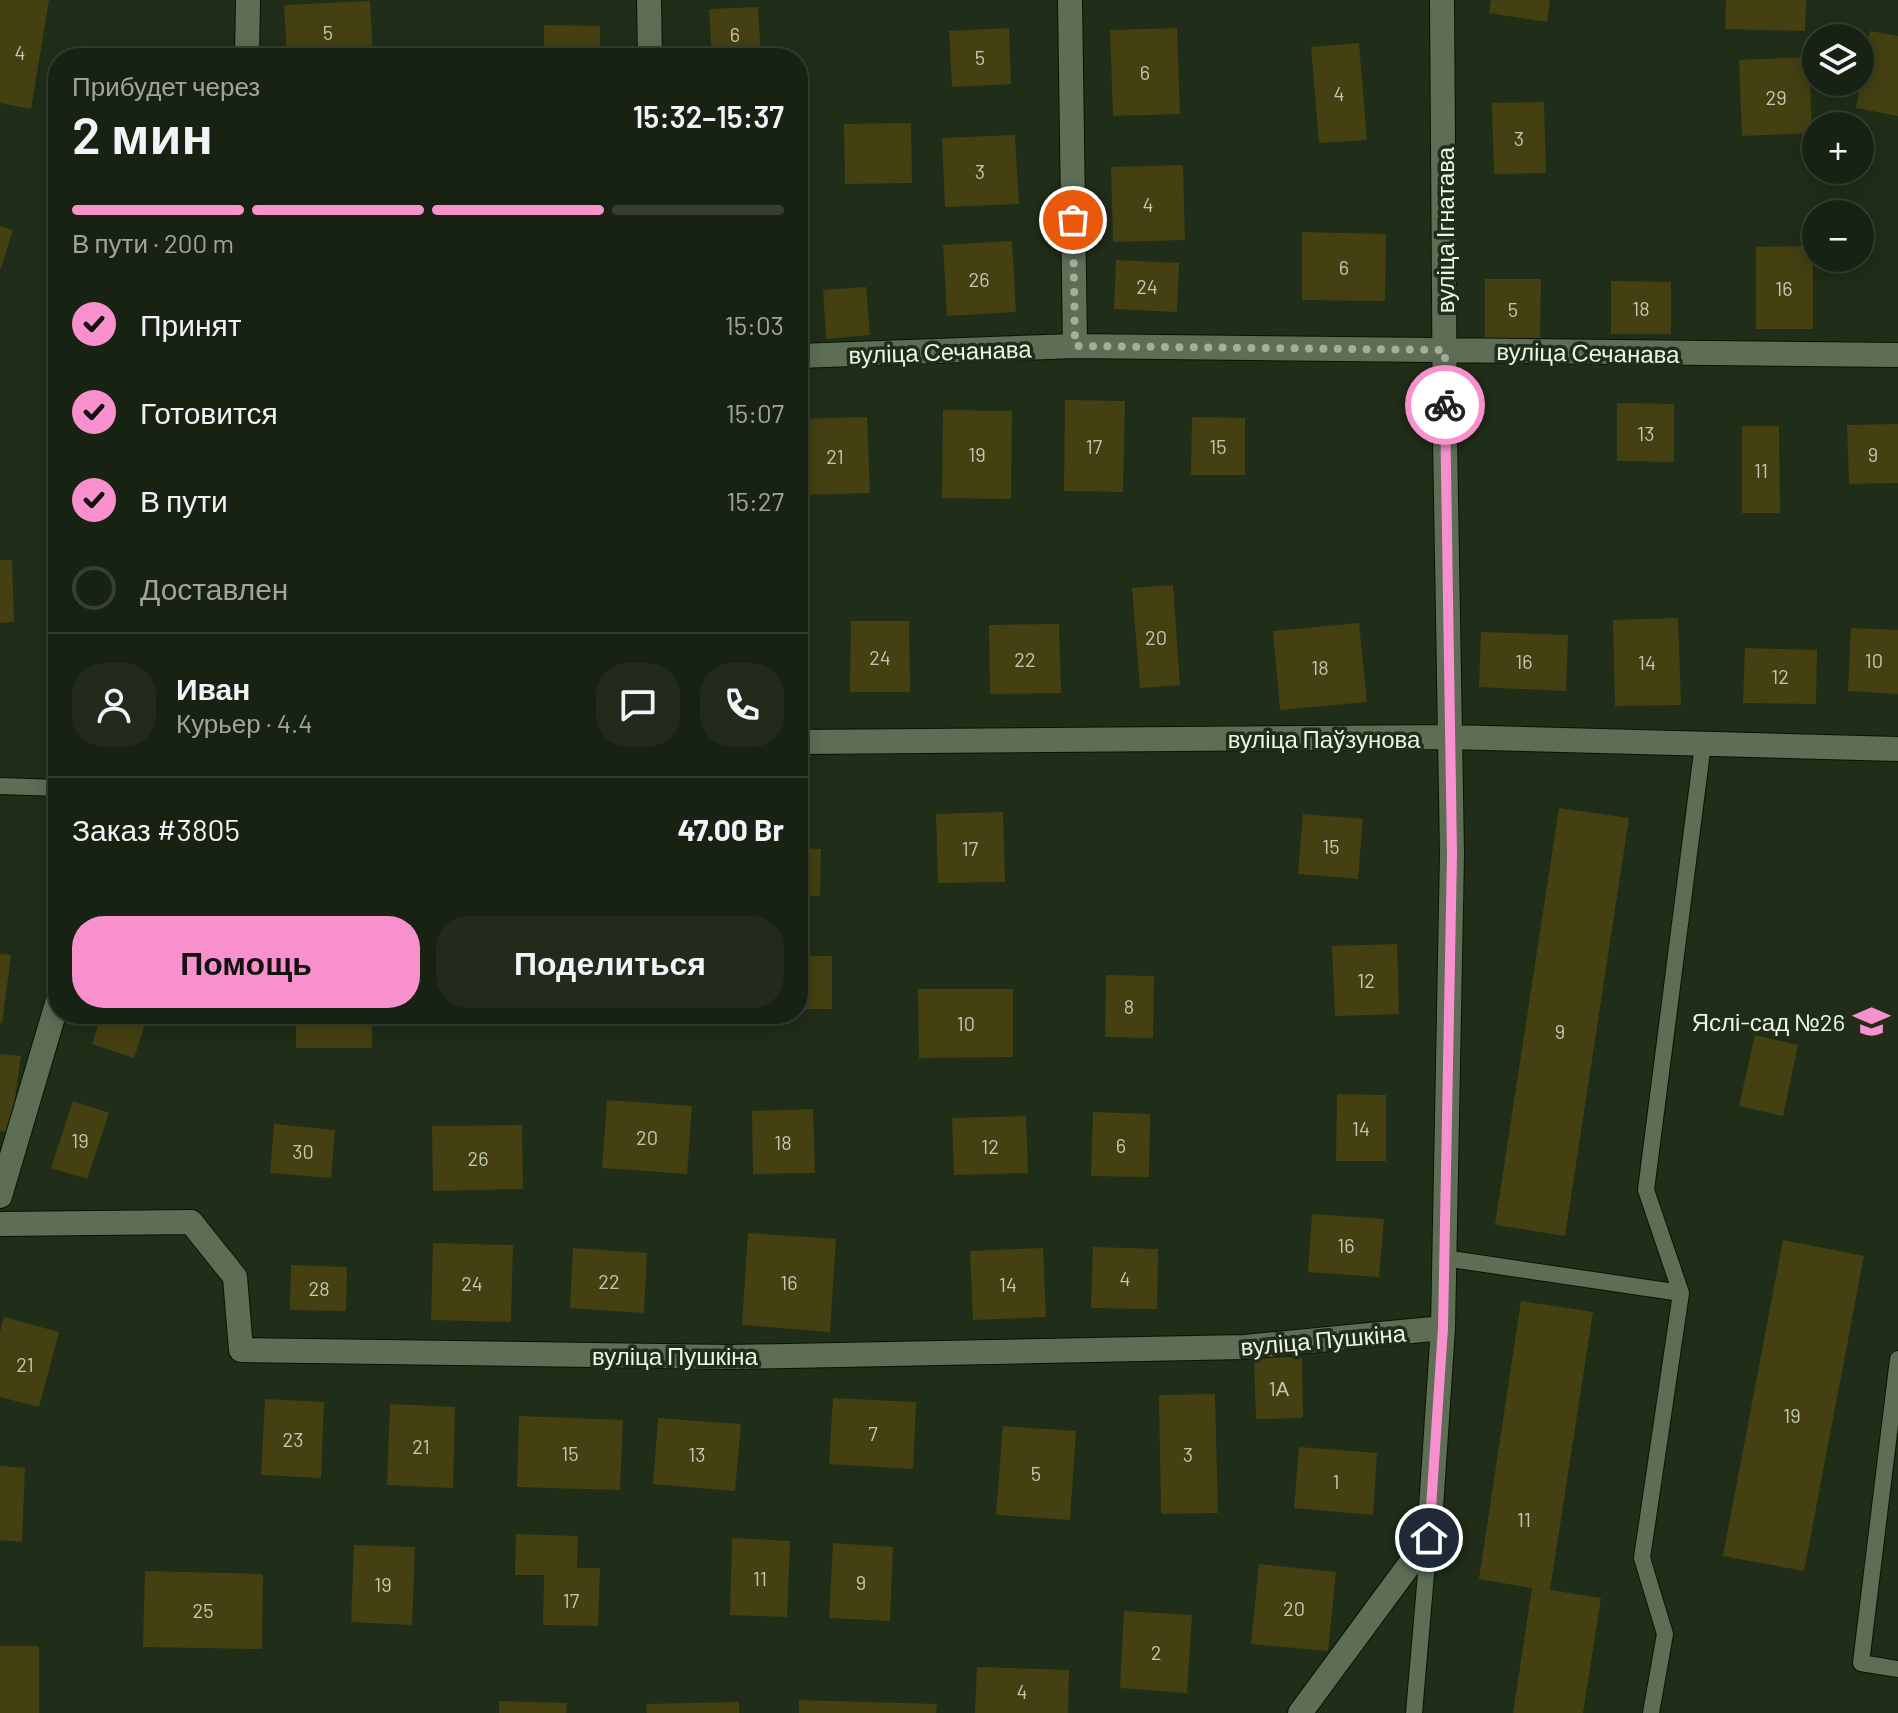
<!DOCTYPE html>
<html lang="ru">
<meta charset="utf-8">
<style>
body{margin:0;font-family:Barlow,sans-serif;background:#212a1b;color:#f1f3f6;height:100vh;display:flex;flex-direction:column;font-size:30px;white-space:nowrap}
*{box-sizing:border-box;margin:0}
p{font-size:26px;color:#9fa49f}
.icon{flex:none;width:44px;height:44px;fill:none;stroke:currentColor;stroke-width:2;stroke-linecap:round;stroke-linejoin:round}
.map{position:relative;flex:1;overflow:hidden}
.panel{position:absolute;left:48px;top:48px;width:760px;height:976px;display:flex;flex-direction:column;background:#182212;border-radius:32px;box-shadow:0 4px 20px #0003,0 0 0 2px #363f32}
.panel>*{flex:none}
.controls{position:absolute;left:1802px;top:24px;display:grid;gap:16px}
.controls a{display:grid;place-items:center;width:72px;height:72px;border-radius:50%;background:#182212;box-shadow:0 4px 20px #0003,0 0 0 2px #363f32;font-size:40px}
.pin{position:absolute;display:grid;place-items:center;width:68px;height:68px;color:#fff;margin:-34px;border:4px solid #fff;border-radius:50%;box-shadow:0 2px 8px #0007}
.courier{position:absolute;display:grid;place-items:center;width:80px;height:80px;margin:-40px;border:6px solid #f790cd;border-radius:50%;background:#fff;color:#222;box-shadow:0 2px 10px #0007}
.summary em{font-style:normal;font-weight:600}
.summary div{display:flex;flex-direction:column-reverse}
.summary{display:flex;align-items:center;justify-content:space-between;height:136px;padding:0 24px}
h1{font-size:52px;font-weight:600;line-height:60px}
.bar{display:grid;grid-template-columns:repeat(4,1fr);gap:12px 8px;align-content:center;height:96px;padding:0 24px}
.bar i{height:10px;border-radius:6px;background:#363f32}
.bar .selected{background:#f790cd}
.bar p{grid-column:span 4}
.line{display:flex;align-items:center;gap:20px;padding:0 24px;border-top:2px solid #363f32}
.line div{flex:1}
.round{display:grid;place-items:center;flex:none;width:84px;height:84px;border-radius:32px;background:#212a1b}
ol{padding:0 24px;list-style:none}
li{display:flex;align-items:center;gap:24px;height:88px}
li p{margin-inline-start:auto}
li .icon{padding:8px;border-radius:50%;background:#f790cd;color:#111;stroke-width:4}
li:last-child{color:#9fa49f}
li i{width:44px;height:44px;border:4px solid #363f32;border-radius:50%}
.button{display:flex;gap:16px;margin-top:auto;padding:16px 24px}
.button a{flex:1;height:92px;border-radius:32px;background:#f790cd;color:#111;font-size:32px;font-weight:600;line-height:92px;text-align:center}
.button a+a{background:#212a1b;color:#f1f3f6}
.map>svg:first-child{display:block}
</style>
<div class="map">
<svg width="1898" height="1713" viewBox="0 0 1898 1713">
<rect width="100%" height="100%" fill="#202d18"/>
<!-- building -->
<path fill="#444012" d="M0,0H49L31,109L0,103Z
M1491,0H1550L1547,22L1489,13Z
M1726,0H1806L1805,31L1725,29Z
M370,1L373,58H287L284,5Z
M758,7L761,58H712L709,9Z
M544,25L600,26V58H544Z
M1009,28L1011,84L952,87L949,31Z
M1177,28L1180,114L1113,116L1110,30Z
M1870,31L1898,36V116L1856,108Z
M1359,43L1367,140L1319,143L1311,47Z
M1809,57L1812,133L1742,136L1739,60Z
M1544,102L1546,173L1494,174L1492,103Z
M911,123L912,183L845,184L844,124Z
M1015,135L1019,204L945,207L942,138Z
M1183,165L1185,240L1113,242L1111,167Z
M0,226L13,230L1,268H0Z
M1302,232L1386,234L1385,301L1302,300Z
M1012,241L1016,312L947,316L943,245Z
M1813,246V329H1756V247Z
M1116,260L1179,263L1177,312L1114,309Z
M1485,279H1541L1540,338H1485Z
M1611,281L1671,282V334H1611Z
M866,287L870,335L826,339L823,290Z
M1065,400L1125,401L1123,492L1064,491Z
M1617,403L1674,404V462L1617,461Z
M943,410L1012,411L1011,499L942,498Z
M867,417L870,493L803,495L800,419Z
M1192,417L1245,418V475H1191Z
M1898,424V483L1849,484L1847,425Z
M1742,426H1779L1780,513H1742Z
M0,560H12L14,622L0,623Z
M1173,585L1180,685L1140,688L1132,588Z
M1678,618L1681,705L1615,706L1613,620Z
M851,621H909L910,692H850Z
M1359,623L1367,702L1280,710L1273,631Z
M1059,624L1061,693L990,694L989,625Z
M1851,628L1898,630V694L1848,691Z
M1481,632L1568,635L1566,691L1479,687Z
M1745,648L1817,650L1816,704L1743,703Z
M1559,808L1629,818L1565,1236L1495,1225Z
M1003,812L1005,882L938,883L936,814Z
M1303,814L1363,819L1358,879L1298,874Z
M798,848L821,849L820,896H798Z
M1397,944L1399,1014L1335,1016L1332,946Z
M0,954L11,955L2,1023H0Z
M798,956H832V1009H798Z
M1106,975L1154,976L1153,1038L1105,1037Z
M918,989H1013V1057L919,1058Z
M102,1014H148L134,1058L92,1044Z
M296,1014H372V1048H296Z
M1755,1035L1798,1045L1783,1116L1739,1106Z
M0,1054L21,1056L10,1133L0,1131Z
M1337,1094L1386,1095V1161H1336Z
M607,1100L692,1106L687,1174L602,1168Z
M73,1101L109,1113L87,1179L51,1168Z
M813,1109L815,1173L753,1174L752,1111Z
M1093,1112L1150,1114L1149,1177L1091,1176Z
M1026,1116L1028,1173L954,1175L952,1118Z
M274,1124L335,1130L331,1178L270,1173Z
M522,1125L523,1189L433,1191L432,1126Z
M1312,1214L1384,1219L1379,1277L1308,1272Z
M748,1233L836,1239L830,1332L742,1325Z
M1783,1240L1864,1256L1804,1571L1723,1556Z
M433,1243L513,1245L511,1322L431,1320Z
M1093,1247L1158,1249L1157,1309L1091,1308Z
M573,1248L647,1253L644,1313L570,1308Z
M1043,1248L1046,1317L973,1320L970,1251Z
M291,1265L347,1267L346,1311L290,1310Z
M1521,1301L1593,1312L1550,1590L1601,1598L1583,1713H1513L1532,1588L1479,1579Z
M4,1317L59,1332L39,1407L0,1397V1332Z
M1302,1357L1303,1418L1256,1419L1254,1358Z
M1215,1394L1218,1513L1161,1514L1159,1395Z
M833,1398L916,1402L913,1469L829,1464Z
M265,1399L324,1402L321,1478L261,1475Z
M390,1404L455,1407L453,1488L387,1485Z
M519,1416L623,1420L620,1490L517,1487Z
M658,1418L741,1424L735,1491L653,1484Z
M1003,1426L1076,1431L1070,1520L996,1515Z
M1299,1447L1377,1453L1373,1515L1294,1508Z
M0,1466L25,1468L22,1542L0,1540Z
M516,1534L578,1536L577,1568H600L598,1626L543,1625L544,1575H515Z
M732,1538L790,1541L787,1617L730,1615Z
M833,1543L893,1547L890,1621L829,1618Z
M354,1545L415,1547L412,1625L351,1622Z
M1259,1564L1336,1572L1328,1651L1251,1644Z
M145,1571L263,1574L262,1649L143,1647Z
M1124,1611L1192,1615L1187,1693L1120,1688Z
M0,1646H39V1713H0Z
M977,1667L1069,1670L1068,1713H975Z
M799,1700L937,1704L936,1713H799Z
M499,1701L567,1703L566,1713H499Z
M739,1702V1713H647L646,1704Z"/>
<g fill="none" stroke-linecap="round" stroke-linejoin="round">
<defs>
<path id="lane" d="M0,786L58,788
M1444,1258L1681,1293
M1898,1359L1861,1663L1898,1669
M1414,1713L1429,1539
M1651,1713L1665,1634L1642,1558L1681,1293L1646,1190L1703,744"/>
<path id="street" d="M649,0L650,58
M1070,0L1075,346
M247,58L248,0
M798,356L1075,346L1898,355
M798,742L1449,737L1898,749
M0,1196L58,1000
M0,1224L191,1222L235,1277L241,1350L730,1357L1245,1347L1443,1328
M1300,1713L1429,1538L1443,1328L1452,854L1445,438L1442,0"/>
</defs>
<!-- lane casing -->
<use href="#lane" stroke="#091503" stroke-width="18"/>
<!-- street casing -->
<use href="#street" stroke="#091503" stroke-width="26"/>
<!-- lane -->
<use href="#lane" stroke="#5e6e55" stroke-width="16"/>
<!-- street -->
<use href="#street" stroke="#5e6e55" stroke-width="24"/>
</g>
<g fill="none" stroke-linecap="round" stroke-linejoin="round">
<!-- done -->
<path stroke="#a4ae9d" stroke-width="8" stroke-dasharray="0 14.4" d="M1073,220L1075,346L1445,350V405"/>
<!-- route -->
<path stroke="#f790cd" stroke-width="10" d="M1429,1538L1443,1328L1452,854L1445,405"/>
</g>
<!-- icons -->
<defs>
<symbol id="school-bare" viewBox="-9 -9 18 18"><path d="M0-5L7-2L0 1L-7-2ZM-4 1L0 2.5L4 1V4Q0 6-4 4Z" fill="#f790cd" stroke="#202d18" stroke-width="2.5" paint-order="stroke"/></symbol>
</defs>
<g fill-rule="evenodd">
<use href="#school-bare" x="1846" y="996" width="51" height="51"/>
</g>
<g text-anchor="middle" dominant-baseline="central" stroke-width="7" stroke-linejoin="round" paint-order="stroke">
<!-- number labels -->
<g font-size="20" fill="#c1c7b0">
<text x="328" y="32">5</text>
<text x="735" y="34">6</text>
<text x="20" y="52">4</text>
<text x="980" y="57">5</text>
<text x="1145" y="72">6</text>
<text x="1339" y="93">4</text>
<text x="1776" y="97">29</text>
<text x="1519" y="138">3</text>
<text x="980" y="171">3</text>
<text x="1148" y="204">4</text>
<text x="1344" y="267">6</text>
<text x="979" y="279">26</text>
<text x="1147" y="286">24</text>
<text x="1784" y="288">16</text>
<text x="1641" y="308">18</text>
<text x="1513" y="309">5</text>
<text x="1646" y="433">13</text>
<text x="1094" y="446">17</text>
<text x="1218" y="446">15</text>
<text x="977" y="454">19</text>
<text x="1873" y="454">9</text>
<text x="835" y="456">21</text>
<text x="1761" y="470">11</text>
<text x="1156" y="637">20</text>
<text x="880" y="657">24</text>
<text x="1025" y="659">22</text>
<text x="1874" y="660">10</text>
<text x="1524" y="661">16</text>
<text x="1647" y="662">14</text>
<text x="1320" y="667">18</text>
<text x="1780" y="676">12</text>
<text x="1331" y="846">15</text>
<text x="970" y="848">17</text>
<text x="1366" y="980">12</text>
<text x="1129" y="1006">8</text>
<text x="966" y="1023">10</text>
<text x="1560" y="1031">9</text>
<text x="1361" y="1128">14</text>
<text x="647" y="1137">20</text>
<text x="80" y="1140">19</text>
<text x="783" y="1142">18</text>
<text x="1121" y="1145">6</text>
<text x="990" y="1146">12</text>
<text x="303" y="1151">30</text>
<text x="478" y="1158">26</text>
<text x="1346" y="1245">16</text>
<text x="1125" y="1278">4</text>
<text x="609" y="1281">22</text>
<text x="789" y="1282">16</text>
<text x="472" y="1283">24</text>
<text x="1008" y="1284">14</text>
<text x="319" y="1288">28</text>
<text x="25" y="1364">21</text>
<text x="1279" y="1388">1А</text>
<text x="1792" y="1415">19</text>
<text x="873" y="1433">7</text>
<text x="293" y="1439">23</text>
<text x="421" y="1446">21</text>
<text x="570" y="1453">15</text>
<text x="697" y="1454">13</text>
<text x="1188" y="1454">3</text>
<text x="1036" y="1473">5</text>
<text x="1336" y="1481">1</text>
<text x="1524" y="1519">11</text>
<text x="760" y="1578">11</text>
<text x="861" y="1582">9</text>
<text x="383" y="1584">19</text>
<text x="571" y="1600">17</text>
<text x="1294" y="1608">20</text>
<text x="203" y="1610">25</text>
<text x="1156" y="1652">2</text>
<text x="1022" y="1691">4</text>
</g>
<!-- street labels -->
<g font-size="24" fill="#ebf4e5" stroke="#202d18">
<text transform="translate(1444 230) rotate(-90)">вуліца Ігнатава</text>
<text transform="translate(940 351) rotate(-2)">вуліца Сечанава</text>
<text transform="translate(1588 352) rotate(1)">вуліца Сечанава</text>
<text x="1324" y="738">вуліца Паўзунова</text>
<text transform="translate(1323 1339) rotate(-5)">вуліца Пушкіна</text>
<text x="675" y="1355">вуліца Пушкіна</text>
</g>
<!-- poi labels -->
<g font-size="24" fill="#ebf4e5" stroke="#202d18" text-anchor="end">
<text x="1845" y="1021">Яслі-сад №26</text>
</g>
</g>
</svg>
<div class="controls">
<a><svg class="icon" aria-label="layers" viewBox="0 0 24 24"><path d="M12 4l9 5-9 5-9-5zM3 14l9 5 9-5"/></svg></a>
<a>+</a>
<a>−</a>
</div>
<div class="pin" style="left:1073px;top:220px;background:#ea580c"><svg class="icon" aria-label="bag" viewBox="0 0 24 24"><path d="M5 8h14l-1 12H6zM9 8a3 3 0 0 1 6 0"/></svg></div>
<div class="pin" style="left:1429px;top:1538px;background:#1f2937"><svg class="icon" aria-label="home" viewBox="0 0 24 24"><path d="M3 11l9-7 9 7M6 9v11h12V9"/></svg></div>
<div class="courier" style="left:1445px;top:405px"><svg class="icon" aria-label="bike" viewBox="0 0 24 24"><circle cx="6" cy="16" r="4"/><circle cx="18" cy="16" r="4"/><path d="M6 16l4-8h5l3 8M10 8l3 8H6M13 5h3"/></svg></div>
<section class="panel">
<div class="summary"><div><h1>2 мин</h1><p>Прибудет через</p></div><em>15:32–15:37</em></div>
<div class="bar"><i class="selected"></i><i class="selected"></i><i class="selected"></i><i></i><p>В пути · 200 m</p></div>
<ol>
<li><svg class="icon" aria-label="check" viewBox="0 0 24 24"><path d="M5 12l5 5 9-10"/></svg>Принят<p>15:03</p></li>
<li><svg class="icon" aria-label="check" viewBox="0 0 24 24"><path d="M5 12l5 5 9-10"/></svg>Готовится<p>15:07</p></li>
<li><svg class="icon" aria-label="check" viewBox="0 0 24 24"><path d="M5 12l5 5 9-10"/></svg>В пути<p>15:27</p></li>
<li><i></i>Доставлен</li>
</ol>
<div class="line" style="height:144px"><a class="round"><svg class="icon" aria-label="person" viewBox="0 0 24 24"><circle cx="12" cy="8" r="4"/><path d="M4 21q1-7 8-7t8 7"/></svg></a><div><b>Иван</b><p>Курьер · 4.4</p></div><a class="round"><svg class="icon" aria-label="chat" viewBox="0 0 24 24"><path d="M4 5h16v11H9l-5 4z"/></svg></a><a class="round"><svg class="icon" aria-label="phone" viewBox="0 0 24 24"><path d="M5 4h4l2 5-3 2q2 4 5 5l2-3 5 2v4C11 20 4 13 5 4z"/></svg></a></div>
<div class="line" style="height:104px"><div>Заказ #3805</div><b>47.00 Br</b></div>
<div class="button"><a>Помощь</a><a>Поделиться</a></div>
</section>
</div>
